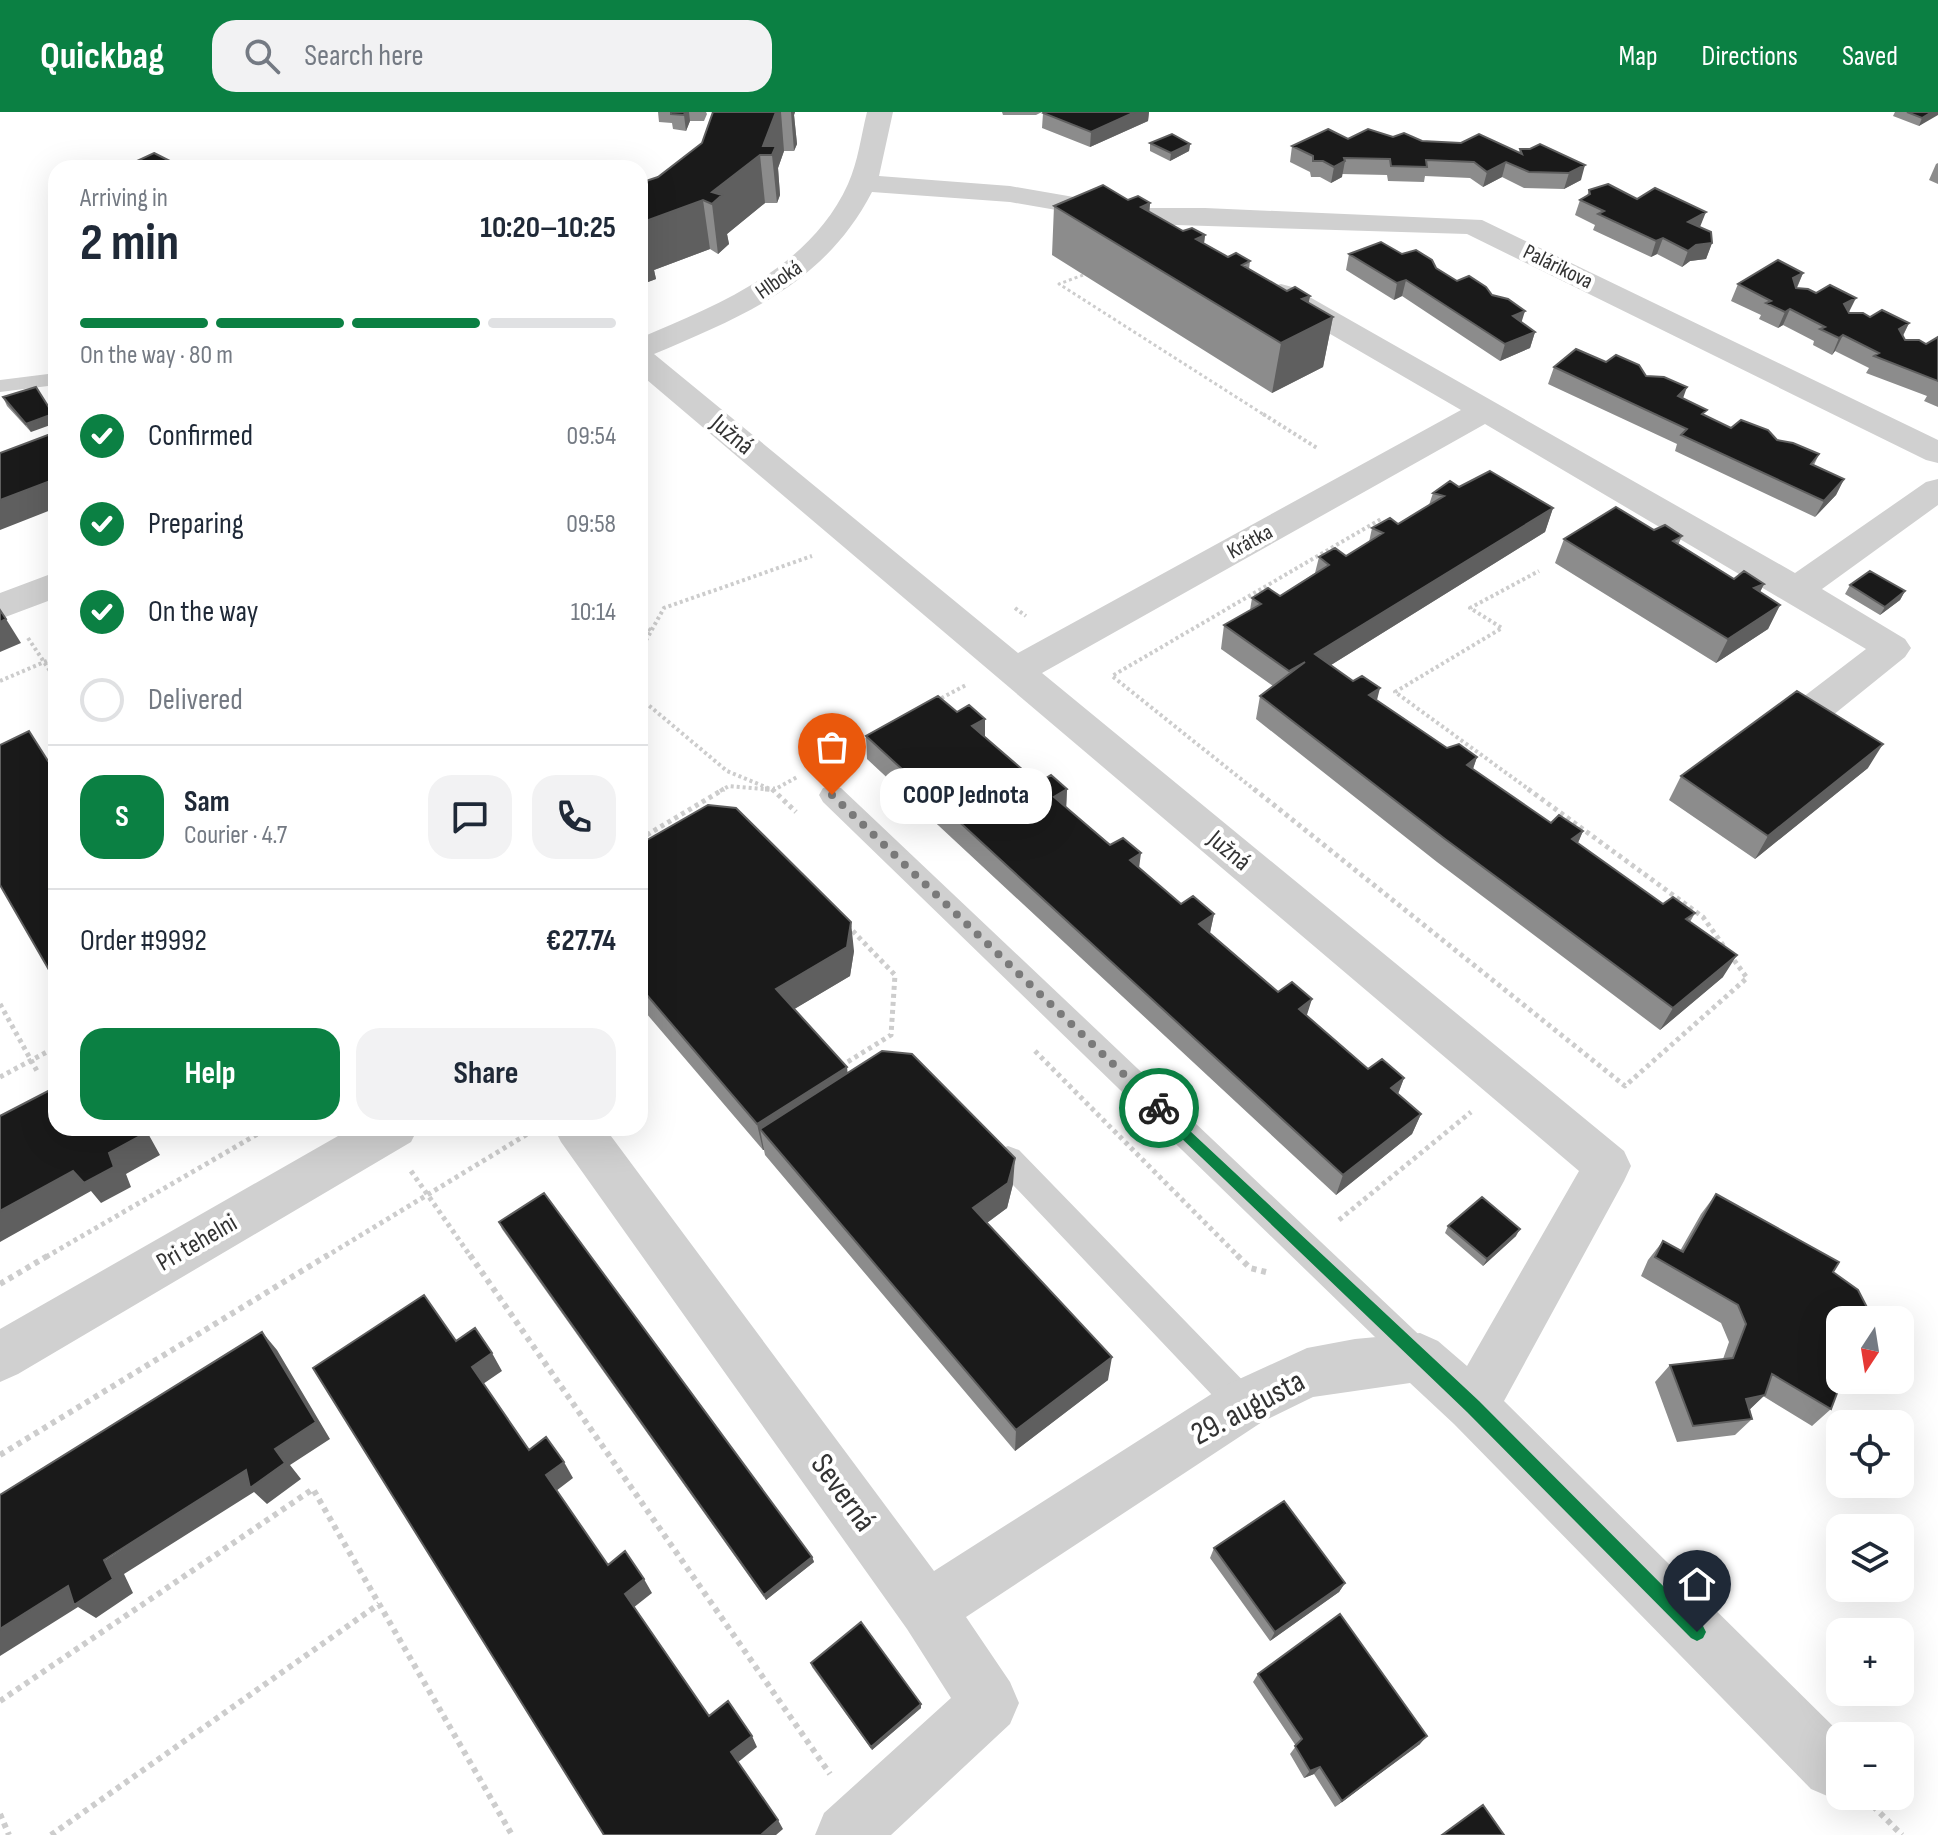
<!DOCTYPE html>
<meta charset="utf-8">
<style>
body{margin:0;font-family:"Sofia Sans Condensed",sans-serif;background:#f2f2f3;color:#1f2937;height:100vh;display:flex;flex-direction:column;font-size:30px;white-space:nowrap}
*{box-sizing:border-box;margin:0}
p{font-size:26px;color:#747a83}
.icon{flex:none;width:44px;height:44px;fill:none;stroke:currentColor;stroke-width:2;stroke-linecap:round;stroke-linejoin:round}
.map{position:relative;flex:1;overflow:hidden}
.sheet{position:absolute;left:48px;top:48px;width:600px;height:976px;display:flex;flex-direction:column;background:#fff;border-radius:24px;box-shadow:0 8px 32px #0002}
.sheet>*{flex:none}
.needle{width:52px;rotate:192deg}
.controls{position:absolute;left:1826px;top:1194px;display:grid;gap:16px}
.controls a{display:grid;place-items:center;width:88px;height:88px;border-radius:16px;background:#fff;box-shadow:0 8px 32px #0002;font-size:40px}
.pin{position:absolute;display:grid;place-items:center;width:68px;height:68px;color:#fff;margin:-82px -34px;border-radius:50% 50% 50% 0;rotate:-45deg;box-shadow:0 0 8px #0007}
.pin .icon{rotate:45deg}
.courier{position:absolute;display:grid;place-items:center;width:80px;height:80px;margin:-40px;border:6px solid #0b8043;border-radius:50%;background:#fff;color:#222;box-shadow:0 2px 10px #0007}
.bubble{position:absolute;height:56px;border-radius:24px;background:#fff;box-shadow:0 8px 32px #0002;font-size:26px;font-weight:700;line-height:56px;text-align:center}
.overview em{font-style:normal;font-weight:700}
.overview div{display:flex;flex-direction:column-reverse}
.overview{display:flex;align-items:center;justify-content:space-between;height:136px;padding:0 32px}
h1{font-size:52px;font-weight:700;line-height:60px}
.bar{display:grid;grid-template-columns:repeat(4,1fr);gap:12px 8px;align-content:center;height:96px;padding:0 32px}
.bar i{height:10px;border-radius:6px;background:#e0e1e3}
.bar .selected{background:#0b8043}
.bar p{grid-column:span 4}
.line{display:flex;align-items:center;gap:20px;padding:0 32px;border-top:2px solid #e0e1e3}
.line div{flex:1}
.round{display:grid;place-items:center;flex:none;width:84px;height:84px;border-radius:24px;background:#f2f2f3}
ol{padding:0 32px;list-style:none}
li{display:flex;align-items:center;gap:24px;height:88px}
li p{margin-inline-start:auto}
li .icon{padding:8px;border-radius:50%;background:#0b8043;color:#fff;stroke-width:4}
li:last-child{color:#747a83}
li i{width:44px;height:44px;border:4px solid #e0e1e3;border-radius:50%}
.cta{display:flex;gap:16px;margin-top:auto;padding:16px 32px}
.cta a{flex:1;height:92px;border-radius:24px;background:#0b8043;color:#fff;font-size:32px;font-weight:700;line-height:92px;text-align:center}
.cta a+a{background:#f2f2f3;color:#1f2937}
header{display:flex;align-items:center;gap:48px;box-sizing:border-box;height:112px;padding:0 40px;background:#0b8043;color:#fff}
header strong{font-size:38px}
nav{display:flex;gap:44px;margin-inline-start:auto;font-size:28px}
.search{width:560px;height:72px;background:#f2f2f3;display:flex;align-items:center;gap:20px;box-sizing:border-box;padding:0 28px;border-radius:24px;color:#747a83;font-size:30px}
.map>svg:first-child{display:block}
</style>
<header>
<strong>Quickbag</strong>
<div class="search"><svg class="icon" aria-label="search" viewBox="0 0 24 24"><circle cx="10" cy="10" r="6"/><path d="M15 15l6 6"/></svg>Search here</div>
<nav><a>Map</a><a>Directions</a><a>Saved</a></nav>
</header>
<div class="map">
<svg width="1938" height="1723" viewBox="0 0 1938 1723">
<rect width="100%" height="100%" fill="#fff"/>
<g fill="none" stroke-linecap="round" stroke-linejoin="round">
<!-- path-far3 -->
<path stroke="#cdcdcd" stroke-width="3" stroke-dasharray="3 3" stroke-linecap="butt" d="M1083,163L1059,172L1266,304"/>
<!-- path-far2 -->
<path stroke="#cdcdcd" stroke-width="4" stroke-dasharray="3 3" stroke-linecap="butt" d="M1263,302L1317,336
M1015,496L1026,504
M640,508L651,519
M28,526L56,568
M640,539L664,496L812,444
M0,569L56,545
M640,586L727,659L775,679
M936,589L966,573
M834,645L871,625
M720,679L729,674L774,678L797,665
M1256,679L1112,564L1381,407
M1531,679L1395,580L1502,516L1470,496L1539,459"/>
<!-- path-far1 -->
<path stroke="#cdcdcd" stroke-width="5" stroke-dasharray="4 4" stroke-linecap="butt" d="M765,677H775
M772,677L796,700
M1254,677L1625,974L1747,866L1731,844
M1528,677L1703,805L1725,836
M640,727L724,677
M0,892L37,959
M1035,939L1239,1145
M841,954L891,923L895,863L848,814
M0,965L56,935
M411,1059L471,1145
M1339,1108L1471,1000
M46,1145L268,1016
M325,1145L529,1021"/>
<!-- path -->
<path stroke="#cdcdcd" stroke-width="6" stroke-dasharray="5 5" stroke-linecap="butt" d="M470,1143L830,1662
M1237,1143L1250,1156L1266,1160
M0,1172L49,1143
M0,1343L328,1143
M0,1589L313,1377L512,1723
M1866,1687L1902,1723
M0,1702L9,1723
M51,1723L379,1492"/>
<!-- service -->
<path fill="#d0d0d0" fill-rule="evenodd" d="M56,261V273L0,280V268Z
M832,674L841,676L1432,1235L1437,1246L1432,1257L1420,1262L1408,1257L823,690L819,683L823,676Z
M1008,1034L1019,1038L1255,1281L1260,1292L1255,1303L1243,1308L1231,1303L997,1056L993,1047L997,1038Z"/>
<!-- minor -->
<path fill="#d0d0d0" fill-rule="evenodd" d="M867,0H893L879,64L1010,74L1120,93L1130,95L1133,99L1144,96H1205L1482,108L1938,328V351L1926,348L1467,122L1144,112L1134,110L1131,106L1120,109L1010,90L872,80C825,171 744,204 654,242L1018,541L1461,298L1270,187L1266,181L1270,175L1281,172L1292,175L1795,461L1926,370L1938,367V393L1822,477L1905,527L1911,536L1905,545L1822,612L1808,616L1794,612L1789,602L1794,592L1866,537L1485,312L1042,561L1624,1039L1631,1054L1624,1069L1504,1289L1843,1624H1840V1683L1832,1686L1811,1677L1454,1312L1410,1271L1313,1285L1262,1310L966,1505L1010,1570L1019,1591L1010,1612L891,1723H815L824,1701L951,1586L907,1517L561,1030L554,1016H605L934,1459L1224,1274L1307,1236L1355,1227L1420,1221L1438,1229L1467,1254L1579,1059L640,262V226C720,192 810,156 848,72C858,50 861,24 867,0Z
M56,460V486L0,507V481Z
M352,1016H418L411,1030L18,1262L0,1270V1217Z"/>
</g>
<!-- wall -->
<path fill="#8c8c8c" d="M658,0H706L707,2L704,9H690L686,19L673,17L672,11L659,10Z
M713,0H795L794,3L797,32L794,39H784L778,56L780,83L777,91H765L727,122L729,132L718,142L710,137L654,158L656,167L640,173L658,65L702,31Z
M1002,0H1042L1036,3H1003Z
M1044,0H1149L1148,9L1090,35L1042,16L1043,1Z
M1895,0H1938L1919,14L1893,4Z
M1393,25L1519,41L1520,37H1530L1581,68L1564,77L1524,76L1502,65L1483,75L1470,66L1425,64L1424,70L1388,69L1387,63L1342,62V65L1331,71L1320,65H1311L1310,60L1290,50L1292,34L1348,27Z
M1150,31L1190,32L1189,39L1170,49L1150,39Z
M1938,51V72L1929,68L1936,52Z
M1589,78L1637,87L1700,115L1712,131L1706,147L1690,149L1682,155L1657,142L1651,145L1593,118L1595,113L1575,103L1580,88L1587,84Z
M1128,88L1150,91L1149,100L1183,119L1205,123L1204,131L1228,145L1250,149L1249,157L1287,179L1310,184L1308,191L1333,205L1323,255L1272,281L1052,143L1054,94Z
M1349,142H1402L1436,156L1457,169L1492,183L1522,210L1535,220L1530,236L1500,249L1402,184L1394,188L1346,158Z
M1803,161L1797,176L1849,200L1870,205L1909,211L1903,224L1905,228L1926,232L1938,225V295L1924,289L1927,284L1866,261L1869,256L1835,239L1832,243L1813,233L1814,229L1783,213L1778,216L1759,207L1761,203L1731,189L1738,172Z
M1606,250L1646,264L1683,287L1705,304L1731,316L1777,328L1819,342L1814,353L1844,367L1836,383L1815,405L1675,339L1677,332L1548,272L1554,255Z
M36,275L31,320L7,294L3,285Z
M1459,375L1553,396L1545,420L1331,553L1377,588L1447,636L1477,645L1473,657L1551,711L1583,719L1578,731L1663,792L1695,801L1690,810L1723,865L1660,918L1437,750L1256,607L1260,584L1273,574L1221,537L1224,513L1250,498L1252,486L1280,484L1315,461L1319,445L1346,444L1369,430L1372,416L1398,412L1429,393L1433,381Z
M1654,418L1682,424L1678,433L1734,467L1764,472L1760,480L1780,493L1768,517L1716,551L1555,451L1564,427Z
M1850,473L1905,479L1900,488L1880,503L1845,482Z
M957,600L1038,671L1067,677L1066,695L1181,792L1214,802L1210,821L1368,957L1404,966L1398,982L1421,1002L1412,1022L1336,1083L867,647L866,624Z
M1868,656L1755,747L1669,688L1681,664Z
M640,732L854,839L850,864L794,897L848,961L1013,1072L1007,1096L987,1111L1108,1268L1015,1339L765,1043L764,1038H763L640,894Z
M1716,1082L1833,1160L1840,1208V1268H1863L1847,1281L1839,1276L1831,1297L1812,1314L1763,1284L1750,1297L1752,1307L1735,1323L1677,1330L1655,1270L1670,1253L1723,1247L1729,1230L1721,1211L1641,1164L1648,1148L1663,1129L1680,1139L1701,1102Z
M499,1110L812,1445L814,1450L766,1488L502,1117Z
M1448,1114L1516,1124L1483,1154L1445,1121Z
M1214,1436L1345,1471L1339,1480L1270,1529L1210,1446Z
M811,1551L921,1592V1596L872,1638L812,1555Z
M1258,1562L1420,1632L1335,1695L1314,1662L1304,1666L1290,1642L1296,1634L1253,1570Z"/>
<!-- shaded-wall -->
<path fill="#5f5f5f" d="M685,0H689L690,9L686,19L684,3Z
M776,0H781L784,39L778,56L780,83L777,91L772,43L763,34Z
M791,0H795L794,3L797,32L794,39Z
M1135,0H1149L1148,9L1090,35L1091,20Z
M1932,0H1938V3L1919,14L1922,6Z
M1190,32L1189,39L1170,49L1171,41Z
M760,43L765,91L727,122L729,132L718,142L712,92V80Z
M1345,49L1342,65L1331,71L1334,55Z
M1506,50L1502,65L1483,75L1487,60Z
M1585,53L1581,68L1564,77L1569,61Z
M703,88L710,137L654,158L656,167L640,173V111Z
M1150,91L1146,140L1141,95Z
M1706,100L1700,115L1688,110Z
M1205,123L1199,173L1196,127Z
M1663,126L1657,142L1651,145L1656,129Z
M1712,131L1706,147L1690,149L1682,155L1688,139L1696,133Z
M1803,161L1796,177L1793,166Z
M1406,168L1402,184L1394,188L1397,171Z
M1310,184L1303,220L1333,205L1323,255L1272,281L1281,231L1302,187Z
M1856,186L1848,202L1844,192Z
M1790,197L1783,213L1778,216L1785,200Z
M1525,199L1520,215L1513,204Z
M1909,211L1901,227L1899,217Z
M1535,220L1530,236L1500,249L1505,232Z
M1843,223L1835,239L1832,243L1839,226Z
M1687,275L1681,292L1678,284Z
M53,302L56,308V311L31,320L26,312Z
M1844,367L1836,383L1815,405L1824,389Z
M53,368L56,372V396L0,418V388Z
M1553,396L1545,420L1310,566L1315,542Z
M1764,472L1752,496L1754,476Z
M1905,479L1900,488L1880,503L1885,495Z
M1780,493L1768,517L1716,551L1728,527Z
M6,507L21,531L0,540V510Z
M1380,576L1374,600L1369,583Z
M985,607V631L972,614Z
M1883,632L1868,656L1755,747L1768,724Z
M1477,645L1469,668L1467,653Z
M1067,677L1066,700L1054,685Z
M1583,719L1573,742L1572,727Z
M1141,741L1138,764L1130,748Z
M1214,802L1209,825L1199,812Z
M851,810L854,839L850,864L781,905L776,877Z
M1737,843L1723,865L1660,918L1673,896Z
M1312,887L1305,909L1299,897Z
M847,955L850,982L760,1017L764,1038H763L757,1012Z
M1404,966L1396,987L1391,976Z
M1421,1002L1412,1022L1336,1083L1343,1063Z
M141,1016H145L160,1043L126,1062L131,1075L101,1091L91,1079L0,1130V1099L73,1059L109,1041Z
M1015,1046L1013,1072L1007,1096L973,1121V1096Z
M1520,1117L1516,1124L1483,1154L1487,1147Z
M262,1220L277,1238L330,1327L290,1353L301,1367L267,1392L254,1380L124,1462L133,1481L96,1506L78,1495L0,1544V1517L275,1337Z
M492,1241L502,1259L483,1272L472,1255Z
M1112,1245L1108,1268L1015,1339L1016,1318Z
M1765,1283L1747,1300L1746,1287Z
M564,1350L573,1366L556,1379L546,1363Z
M812,1445L814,1450L766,1488L764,1483Z
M644,1467L652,1481L633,1496L625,1482Z
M1345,1471L1339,1480L1270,1529L1275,1520Z
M921,1592V1596L872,1638L871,1635Z
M752,1624L757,1635L737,1651L731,1640Z
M1427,1624L1420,1632L1335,1695L1342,1689Z
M1320,1655L1314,1662L1304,1666L1310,1659Z
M778,1708L783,1717L776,1723H761Z"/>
<!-- building -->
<path fill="#1a1a1a" stroke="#5f5f5f" stroke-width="2" d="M671,0H685L684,3L671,2Z
M713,0H776L763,34H776L772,43H760L712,80L722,83L712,92L703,88L640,111L647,117L640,120V71L658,65L702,31Z
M1044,0H1135L1091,20L1043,1Z
M1907,0H1932L1922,6Z
M1328,17L1348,27L1368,17L1393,25L1404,21L1422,29L1461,31L1479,22L1522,42L1520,37H1530L1540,32L1585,53L1569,61L1529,60L1506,50L1487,60L1474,50L1426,48L1427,55L1391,54L1390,47L1344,46L1345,49L1334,55L1323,49H1313V44L1292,34Z
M1172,22L1190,32L1171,41L1150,31Z
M154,41L178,53L172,56H122Z
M1608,72L1637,87L1655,76L1706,100L1688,110L1711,120L1712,131L1696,133L1688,139L1663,126L1656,129L1598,102L1604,99L1580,88L1590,82L1589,78Z
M1103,73L1128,88L1138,84L1150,91L1141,95L1183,119L1192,116L1205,123L1196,127L1228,145L1236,141L1250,149L1242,153L1287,179L1295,175L1310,184L1302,187L1333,205L1281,231L1054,94Z
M1381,130L1402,142L1416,138L1432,148L1436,156L1457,169L1469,164L1486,175L1492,183L1508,187L1525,199L1513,204L1535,220L1505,232L1406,168L1397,171L1349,142Z
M1778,148L1803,161L1793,166L1796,176L1808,177L1816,181L1830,173L1856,186L1844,192L1849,201H1863L1870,205L1882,198L1909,211L1899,217L1905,228H1919L1926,232L1938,225V269L1874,244L1879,241L1843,223L1839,226L1820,217L1825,215L1790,197L1785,200L1766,191L1771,189L1738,172Z
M1576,237L1606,250L1616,243L1639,253L1646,264L1664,265L1687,275L1678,284L1707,298L1702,302L1731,316L1741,308L1768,318L1777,328L1793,331L1819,342L1811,352L1844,367L1824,389L1681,323L1687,317L1554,255Z
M36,275L53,302L26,312L3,285Z
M56,320V372L53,368L0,388V341Z
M1490,359L1553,396L1315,542L1353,569L1362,564L1380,576L1369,583L1447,636L1459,632L1477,645L1467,653L1551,711L1559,703L1583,719L1572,727L1663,792L1673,785L1695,801L1686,807L1737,843L1673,896L1445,727L1260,584L1305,550L1289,559L1224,513L1261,492L1252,486L1268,476L1280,484L1329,453L1319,445L1335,436L1346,444L1383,421L1372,416L1390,406L1398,412L1444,384L1433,381L1450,369L1459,375Z
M1616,395L1654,418L1665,413L1682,424L1673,429L1734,467L1744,459L1764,472L1754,476L1780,493L1728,527L1564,427Z
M1870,459L1905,479L1885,495L1850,473Z
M0,498L6,507L0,510Z
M1797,579L1883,632L1768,724L1681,664Z
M938,584L957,600L969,593L985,607L972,614L1038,671L1051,663L1067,677L1054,685L1110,733L1123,726L1141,741L1130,748L1181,792L1193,784L1214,802L1199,812L1278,880L1292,870L1312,887L1299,897L1368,957L1382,947L1404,966L1391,976L1421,1002L1343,1063L866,624Z
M29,619L48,649L56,646V870L0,773V633Z
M708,693L736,696L851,810L847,835L776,877L847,955L757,1012L640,875V732Z
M882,939L912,942L1015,1046L1008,1071L973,1096L1112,1245L1016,1318L760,1017Z
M56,975V1016H141L144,1022L109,1041L114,1055L84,1071L73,1059L0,1099V1004Z
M544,1081L812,1445L764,1483L499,1110Z
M1716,1082L1839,1150L1833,1160L1858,1178L1872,1205L1871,1208H1840V1268H1842L1831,1297L1772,1262L1765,1283L1746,1287L1752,1307L1693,1314L1670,1253L1733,1246L1746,1212L1738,1193L1655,1145L1663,1129L1683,1140Z
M1482,1085L1520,1117L1487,1147L1448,1114Z
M424,1183L456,1229L475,1216L492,1241L472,1255L529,1338L546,1325L564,1350L546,1363L608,1453L625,1439L644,1467L625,1482L709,1604L728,1589L752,1624L731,1640L778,1708L761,1723H604L313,1256Z
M262,1220L316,1310L275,1337L285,1351L250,1376L246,1358L104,1448L113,1467L74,1493L68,1474L0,1517V1383Z
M1284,1389L1345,1471L1275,1520L1214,1436Z
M1340,1502L1427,1624L1342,1689L1320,1655L1310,1659L1295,1634L1302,1627L1258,1562Z
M861,1510L921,1592L871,1635L811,1551Z
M1483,1693L1504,1723H1442Z"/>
<!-- route -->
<path fill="#0b8043" d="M1159,990L1479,1289L1703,1514L1706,1520L1703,1526L1697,1529L1691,1526L1467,1300L1154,1000V992Z"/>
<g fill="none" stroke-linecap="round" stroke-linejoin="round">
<!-- done -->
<path stroke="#7a7a7a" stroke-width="8" stroke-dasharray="0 14.4" d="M832,683L1159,996"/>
</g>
<g text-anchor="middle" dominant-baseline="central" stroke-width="8" stroke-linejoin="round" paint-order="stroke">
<!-- far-street labels -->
<g font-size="22" fill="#333" stroke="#fff">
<text transform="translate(1558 155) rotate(26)">Palárikova</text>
<text transform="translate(779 168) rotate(-35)">Hlboká</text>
<text transform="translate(1250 430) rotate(-29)">Krátka</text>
</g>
<!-- street labels -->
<g font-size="26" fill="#333" stroke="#fff">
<text transform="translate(732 323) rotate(40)">Južná</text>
<text transform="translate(1229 739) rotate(40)">Južná</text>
<text transform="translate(197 1131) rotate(-30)">Pri tehelni</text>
</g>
<!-- near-street labels -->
<g font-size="32" fill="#333" stroke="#fff">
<text transform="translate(1248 1296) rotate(-28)">29. augusta</text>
<text transform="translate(843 1381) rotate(54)">Severná</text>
</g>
</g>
</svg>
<div class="controls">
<a><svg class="needle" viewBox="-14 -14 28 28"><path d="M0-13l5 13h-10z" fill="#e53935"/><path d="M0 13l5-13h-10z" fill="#747a83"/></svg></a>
<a><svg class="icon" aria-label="locate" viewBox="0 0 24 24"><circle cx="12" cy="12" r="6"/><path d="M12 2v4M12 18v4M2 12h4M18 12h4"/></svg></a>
<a><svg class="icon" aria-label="layers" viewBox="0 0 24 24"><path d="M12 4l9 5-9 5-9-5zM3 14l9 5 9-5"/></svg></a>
<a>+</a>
<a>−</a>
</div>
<div class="pin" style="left:832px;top:683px;background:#ea580c"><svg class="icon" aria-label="bag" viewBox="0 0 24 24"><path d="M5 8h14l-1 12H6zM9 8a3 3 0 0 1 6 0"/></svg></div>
<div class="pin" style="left:1697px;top:1520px;background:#1f2937"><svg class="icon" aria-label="home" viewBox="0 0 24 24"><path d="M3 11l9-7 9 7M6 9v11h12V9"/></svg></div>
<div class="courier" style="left:1159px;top:996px"><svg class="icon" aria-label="bike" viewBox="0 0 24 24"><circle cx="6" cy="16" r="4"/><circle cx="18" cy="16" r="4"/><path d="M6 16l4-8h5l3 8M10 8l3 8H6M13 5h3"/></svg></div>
<div class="bubble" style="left:880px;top:656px;width:172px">COOP Jednota</div>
<section class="sheet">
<div class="overview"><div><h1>2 min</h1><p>Arriving in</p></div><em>10:20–10:25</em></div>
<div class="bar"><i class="selected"></i><i class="selected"></i><i class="selected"></i><i></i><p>On the way · 80 m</p></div>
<ol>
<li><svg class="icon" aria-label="check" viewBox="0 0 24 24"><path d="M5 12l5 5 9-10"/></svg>Confirmed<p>09:54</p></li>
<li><svg class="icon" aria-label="check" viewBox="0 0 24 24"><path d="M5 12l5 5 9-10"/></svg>Preparing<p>09:58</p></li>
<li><svg class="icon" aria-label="check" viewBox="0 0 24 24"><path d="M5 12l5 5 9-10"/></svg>On the way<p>10:14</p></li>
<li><i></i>Delivered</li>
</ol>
<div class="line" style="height:144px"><b class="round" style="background:#0b8043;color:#fff">S</b><div><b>Sam</b><p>Courier · 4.7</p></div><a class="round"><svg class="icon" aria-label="chat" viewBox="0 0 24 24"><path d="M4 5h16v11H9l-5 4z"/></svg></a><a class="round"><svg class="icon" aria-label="phone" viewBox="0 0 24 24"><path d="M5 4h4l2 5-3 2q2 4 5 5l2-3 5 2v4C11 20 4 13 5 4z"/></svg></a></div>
<div class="line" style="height:104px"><div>Order #9992</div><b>€27.74</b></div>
<div class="cta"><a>Help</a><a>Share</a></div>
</section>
</div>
